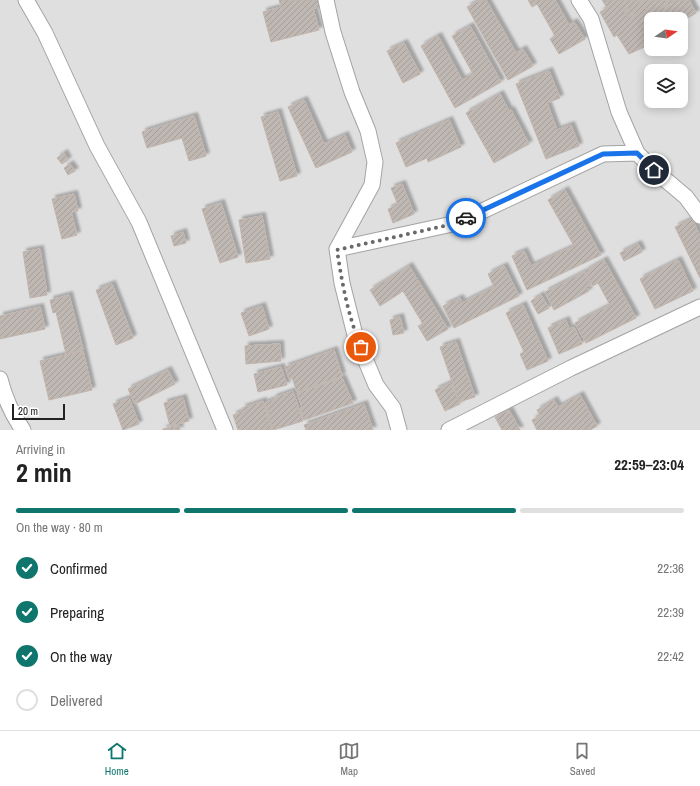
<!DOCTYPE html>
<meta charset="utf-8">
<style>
body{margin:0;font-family:"Archivo Narrow",sans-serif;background:#f2f2f2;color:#222;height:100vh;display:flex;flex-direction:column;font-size:15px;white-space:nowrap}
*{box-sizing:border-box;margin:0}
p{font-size:13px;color:#767676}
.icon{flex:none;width:22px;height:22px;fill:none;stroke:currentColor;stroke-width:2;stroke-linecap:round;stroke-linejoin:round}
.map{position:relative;height:430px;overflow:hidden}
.drawer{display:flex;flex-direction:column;background:#fff;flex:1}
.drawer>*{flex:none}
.needle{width:26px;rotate:77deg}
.tools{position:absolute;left:644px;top:12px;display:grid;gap:8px}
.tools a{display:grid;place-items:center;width:44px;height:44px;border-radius:8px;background:#fff;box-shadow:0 2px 10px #0003;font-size:20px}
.scale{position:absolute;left:12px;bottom:10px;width:53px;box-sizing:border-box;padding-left:4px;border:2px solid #222;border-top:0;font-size:11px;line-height:14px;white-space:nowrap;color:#222;-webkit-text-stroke:3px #fff;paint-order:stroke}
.pin{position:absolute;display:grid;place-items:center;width:34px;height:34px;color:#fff;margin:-17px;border:2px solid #fff;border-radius:50%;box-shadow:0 1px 4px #0007}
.courier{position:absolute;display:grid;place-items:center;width:40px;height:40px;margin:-20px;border:3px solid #1a73e8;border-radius:50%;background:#fff;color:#222;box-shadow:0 1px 5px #0007}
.head em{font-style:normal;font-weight:700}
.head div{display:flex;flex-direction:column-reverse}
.head{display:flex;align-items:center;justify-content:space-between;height:68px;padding:0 16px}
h1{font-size:26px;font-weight:700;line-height:30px}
.bar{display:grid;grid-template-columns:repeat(4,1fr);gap:6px 4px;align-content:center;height:48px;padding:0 16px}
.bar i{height:5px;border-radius:3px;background:#e0e0e0}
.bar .on{background:#0f766e}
.bar p{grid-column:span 4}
ol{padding:0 16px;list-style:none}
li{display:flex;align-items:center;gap:12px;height:44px}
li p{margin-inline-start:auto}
li .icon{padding:4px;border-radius:50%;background:#0f766e;color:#fff;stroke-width:4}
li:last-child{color:#767676}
li i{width:22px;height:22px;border:2px solid #e0e0e0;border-radius:50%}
.menu{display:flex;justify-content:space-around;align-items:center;height:56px;border-top:1px solid #e0e0e0;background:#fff;font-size:11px;color:#767676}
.menu a{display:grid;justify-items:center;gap:2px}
.menu .on{color:#0f766e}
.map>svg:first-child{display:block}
</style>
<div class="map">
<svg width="700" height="430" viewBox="0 0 700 430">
<defs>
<pattern id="building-hatch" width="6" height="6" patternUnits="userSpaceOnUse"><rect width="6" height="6" fill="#bfb7b2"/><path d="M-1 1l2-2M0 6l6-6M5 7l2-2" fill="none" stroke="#a49d99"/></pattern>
<filter id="shadow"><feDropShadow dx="3.5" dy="-3.5" stdDeviation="1" flood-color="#0004"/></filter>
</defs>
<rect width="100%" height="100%" fill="#f1eeea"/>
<!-- residential -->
<path fill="#e0dfdf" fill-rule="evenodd" d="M0,0H700V430H0ZM651,19H681V49H651ZM651,71H681V101H651Z"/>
<!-- building -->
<path fill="url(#building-hatch)" stroke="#c2b5ad" filter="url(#shadow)" d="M279,0H318L320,7L313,8L319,30L271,42L263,12L281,7Z
M481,0H486L516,53L523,49L533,66L508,80L467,7Z
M528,0H555L569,25L574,22L585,39L559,54L550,39L555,36L537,4L532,7Z
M602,0H643L624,11L628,18L645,8L649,16L668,5L665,0H689L696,13L681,22V19H651V44L629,54L617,35L614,37L600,12L607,8Z
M643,0H665L668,5L649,16L645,8L628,18L624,11Z
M470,26L501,82L455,108L421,46L438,36L462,80L473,74L452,36Z
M404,43L420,74L403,83L387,51Z
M549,71L560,98L547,103L557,130L571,125L579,146L546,159L516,84Z
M500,94L509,111L511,110L529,144L494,163L466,113Z
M304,100L324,144L345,135L352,152L316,168L288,107Z
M278,112L297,176L280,181L261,117Z
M194,116L206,156L189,161L182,138L147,148L142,132Z
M449,120L461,147L428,162L427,158L406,167L396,143Z
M64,153L68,160L62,164L57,158Z
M70,164L75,171L68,175L64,168Z
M402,184L414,214L393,223L388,209L398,205L391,188Z
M565,190L601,255L527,290L512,256L524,251L531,266L574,246L548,200Z
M74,194L78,211L71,212L77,235L62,239L52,199Z
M221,203L238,257L220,263L202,209Z
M262,216L270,259L246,263L239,220Z
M692,219L700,236V278L675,227Z
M183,232L186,243L174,246L171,236Z
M638,244L642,252L624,261L620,253Z
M40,249L47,295L30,298L23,252Z
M604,260L636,318L586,343L575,323L610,305L598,283L593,286L585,271Z
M678,260L693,291L655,309L640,279Z
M409,266L448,329L427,341L418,326L423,324L403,291L380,306L370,290Z
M504,266L519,296L454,328L443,306L460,298L462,303L494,287L488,274Z
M584,272L591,285L586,287L589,291L554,310L545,292Z
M112,284L133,338L116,345L96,290Z
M69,295L83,350L66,354L56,312L53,313L50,300Z
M541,295L549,308L538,314L531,301Z
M523,305L548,361L527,370L520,354L524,352L506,313Z
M262,306L269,329L249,336L241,313Z
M40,307L45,329L0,339V316Z
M400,317L404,333L393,335L390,320Z
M566,320L569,329L574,327L582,344L559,354L548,328Z
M456,342L475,397L459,402L440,347Z
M280,344L281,361L246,364L245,346Z
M334,350L342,376L297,392L292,378L289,379L285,367Z
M83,351L92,390L49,400L40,361Z
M281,367L287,385L258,392L254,374Z
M168,370L175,384L135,404L128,389Z
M342,378L353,403L304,420L300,408L302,407L297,393Z
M450,383L460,404L445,411L435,390Z
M293,391L303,421L273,430L265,403L274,399L273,398Z
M580,395L597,426L590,430H537L532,420L540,416L537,410L554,400L558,407Z
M129,398L139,424L123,430L113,404Z
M183,398L189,421L170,426L164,403Z
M263,401L272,430H238L233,415L244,411L242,408Z
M364,404L373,430H306L304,425Z
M509,410L520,430H502L495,417Z
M179,425L180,430H163V429Z"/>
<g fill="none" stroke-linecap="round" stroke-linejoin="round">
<defs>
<path id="minor" d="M26,0L45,33L97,146L139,222L225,430
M326,0L333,32L352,92L368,131L375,162L372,185L337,249L342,283L355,335L376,385L393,408L399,430
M579,0L591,19L619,112L637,153L654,170L686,197L700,216
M337,249L457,223L603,154L637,153
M0,379C5,399 11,413 23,430
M449,430L571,368L700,307"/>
</defs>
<!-- minor casing -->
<use href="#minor" stroke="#a3a3a3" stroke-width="17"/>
<!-- minor -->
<use href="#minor" stroke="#fff" stroke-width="15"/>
</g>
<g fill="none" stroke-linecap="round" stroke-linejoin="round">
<!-- done -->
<path stroke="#6a6968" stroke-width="4" stroke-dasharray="0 7.2" d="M361,347C348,316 342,283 337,250L457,223L466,218"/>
<!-- route -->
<path stroke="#1a73e8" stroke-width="5" d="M466,218L603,154L637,153L654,170"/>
</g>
</svg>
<div class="tools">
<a><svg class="needle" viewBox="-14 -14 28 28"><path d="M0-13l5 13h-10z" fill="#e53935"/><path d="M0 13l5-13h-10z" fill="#767676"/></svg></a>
<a><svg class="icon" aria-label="layers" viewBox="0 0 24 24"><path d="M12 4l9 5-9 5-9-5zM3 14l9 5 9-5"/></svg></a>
</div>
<div class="scale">20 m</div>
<div class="pin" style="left:361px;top:347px;background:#ea580c"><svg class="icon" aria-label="bag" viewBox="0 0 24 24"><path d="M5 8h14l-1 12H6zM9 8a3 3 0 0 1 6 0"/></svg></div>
<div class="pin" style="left:654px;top:170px;background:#1f2937"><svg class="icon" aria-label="home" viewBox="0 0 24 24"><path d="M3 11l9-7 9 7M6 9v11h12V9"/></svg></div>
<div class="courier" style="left:466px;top:218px"><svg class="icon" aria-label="car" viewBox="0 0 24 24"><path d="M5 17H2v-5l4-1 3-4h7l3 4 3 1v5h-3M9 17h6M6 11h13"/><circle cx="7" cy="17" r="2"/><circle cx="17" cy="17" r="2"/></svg></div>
</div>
<section class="drawer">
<div class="head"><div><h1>2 min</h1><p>Arriving in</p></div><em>22:59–23:04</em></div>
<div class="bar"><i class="on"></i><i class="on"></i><i class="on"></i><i></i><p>On the way · 80 m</p></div>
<ol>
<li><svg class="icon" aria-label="check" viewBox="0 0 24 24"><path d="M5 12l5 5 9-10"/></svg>Confirmed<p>22:36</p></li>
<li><svg class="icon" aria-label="check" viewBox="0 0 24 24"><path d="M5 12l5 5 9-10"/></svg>Preparing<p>22:39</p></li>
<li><svg class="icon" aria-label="check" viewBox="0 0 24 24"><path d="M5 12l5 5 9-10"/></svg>On the way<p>22:42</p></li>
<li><i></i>Delivered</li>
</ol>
</section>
<nav class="menu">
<a class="on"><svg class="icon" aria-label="home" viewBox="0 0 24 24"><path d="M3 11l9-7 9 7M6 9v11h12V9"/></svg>Home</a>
<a><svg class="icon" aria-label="map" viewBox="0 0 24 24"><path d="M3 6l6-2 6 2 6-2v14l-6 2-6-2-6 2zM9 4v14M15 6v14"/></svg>Map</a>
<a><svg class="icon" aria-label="saved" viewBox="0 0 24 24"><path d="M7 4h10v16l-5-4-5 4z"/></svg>Saved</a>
</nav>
